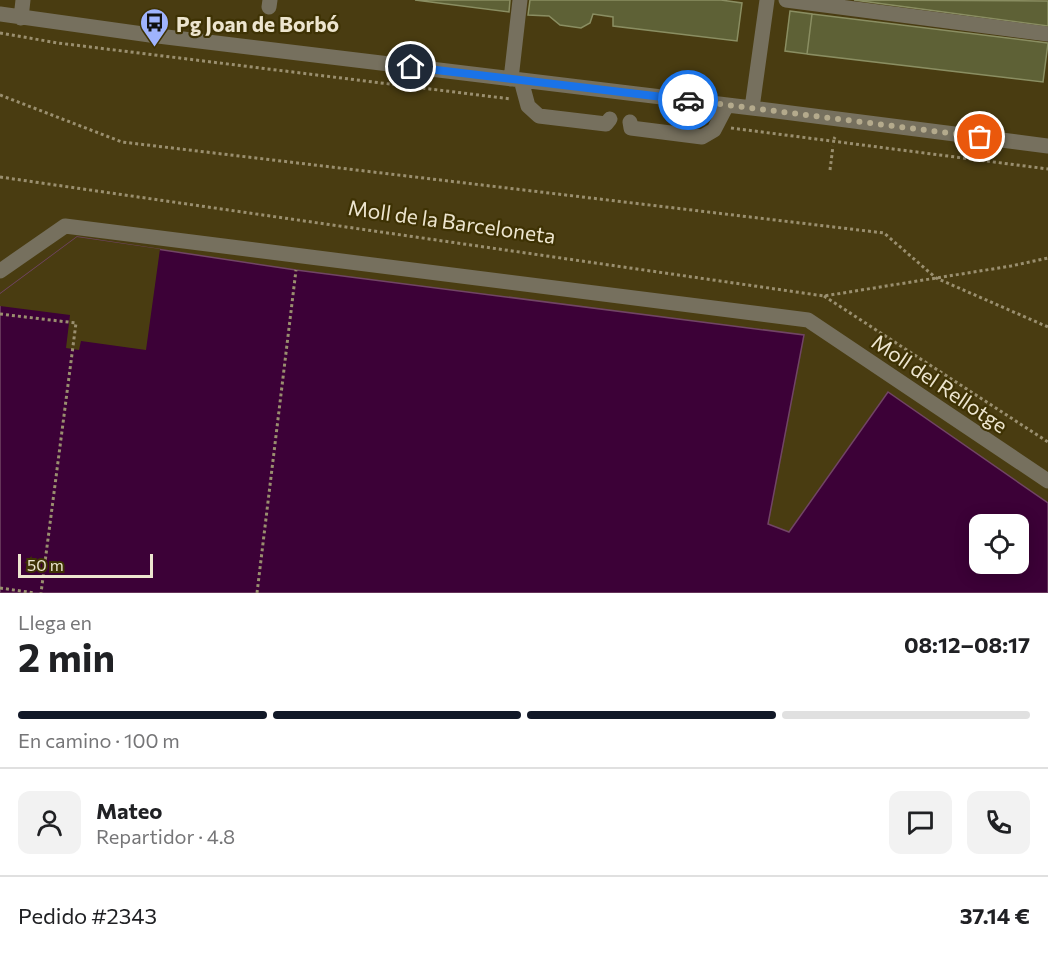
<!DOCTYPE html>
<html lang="es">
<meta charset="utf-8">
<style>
body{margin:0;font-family:Commissioner,sans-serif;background:#f2f2f2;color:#202124;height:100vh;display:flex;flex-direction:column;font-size:22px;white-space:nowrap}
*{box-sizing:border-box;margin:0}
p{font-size:20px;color:#757577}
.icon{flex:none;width:33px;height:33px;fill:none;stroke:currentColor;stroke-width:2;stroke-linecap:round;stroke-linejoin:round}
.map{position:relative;height:593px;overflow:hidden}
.details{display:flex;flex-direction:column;background:#fff;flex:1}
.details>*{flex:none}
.fabs{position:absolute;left:969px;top:514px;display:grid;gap:12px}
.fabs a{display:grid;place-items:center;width:60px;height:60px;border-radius:12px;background:#fff;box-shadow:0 3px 15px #0003;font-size:30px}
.scale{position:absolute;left:18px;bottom:15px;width:135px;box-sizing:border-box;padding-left:6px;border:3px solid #ede5cf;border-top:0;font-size:16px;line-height:21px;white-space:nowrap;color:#ede5cf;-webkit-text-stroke:4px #3e3204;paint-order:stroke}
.pin{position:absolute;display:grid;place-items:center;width:51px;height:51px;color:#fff;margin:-26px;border:3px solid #fff;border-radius:50%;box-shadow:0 2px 6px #0007}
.courier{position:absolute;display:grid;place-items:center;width:60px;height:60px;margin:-30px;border:4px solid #1a73e8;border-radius:50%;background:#fff;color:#222;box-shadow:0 2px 8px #0007}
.head em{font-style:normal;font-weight:700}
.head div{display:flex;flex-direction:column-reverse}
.head{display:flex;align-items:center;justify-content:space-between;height:102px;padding:0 18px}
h1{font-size:39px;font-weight:700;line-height:45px}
.bar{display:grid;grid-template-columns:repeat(4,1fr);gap:9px 6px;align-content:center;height:72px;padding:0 18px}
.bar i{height:8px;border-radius:4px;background:#e0e0e0}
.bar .selected{background:#111827}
.bar p{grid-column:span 4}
.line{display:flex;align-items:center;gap:15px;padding:0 18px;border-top:2px solid #e0e0e0}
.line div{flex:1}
.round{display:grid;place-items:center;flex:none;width:63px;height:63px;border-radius:12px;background:#f2f2f2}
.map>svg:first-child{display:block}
</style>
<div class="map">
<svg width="1048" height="593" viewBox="0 0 1048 593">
<rect width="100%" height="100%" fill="#493c11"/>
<!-- water -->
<path fill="#3c0137" stroke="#714565" stroke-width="1.5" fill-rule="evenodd" d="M77,237L296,270L804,335L768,524L789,532L888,392L1048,503V593H0V294ZM980,525H1018V564H980Z"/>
<!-- pier -->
<path fill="#493c11" d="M77,237L160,249L146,350L81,341L79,350L66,348L70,315L0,306V294Z"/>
<!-- building -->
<path fill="#5e6136" stroke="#8a8e62" stroke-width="1.5" d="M415,0H510L509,12Z
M530,0H721L742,3L737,41L613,26V17L593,14L590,23L581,28L560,25L549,16L528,15Z
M854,0L1048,1V26Z
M790,11L812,14L807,54L785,51Z
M812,14L1048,43L1043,82L807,54Z"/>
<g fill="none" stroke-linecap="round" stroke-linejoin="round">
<!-- path -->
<path stroke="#9a8f6f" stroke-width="3" stroke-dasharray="3 3" stroke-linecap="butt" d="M0,33L58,43L511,99
M0,95L122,142L884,233L936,278L1048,327
M731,128L1048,169
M834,139L835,137
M830,170L833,146
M0,177L824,296L1011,266L1048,258
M824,296L1048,442
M0,314L76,323L41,593
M0,588L35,593
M257,593L296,270"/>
<!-- minor -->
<path stroke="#76705e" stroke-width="15" d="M786,0L1048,34
M269,7L270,0
M0,14L150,35L752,108L1048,146
M21,18L23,0
M511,79L520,0
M521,80L528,106L539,116L606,124L610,119
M752,108L767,0
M630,122L631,128L702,137L714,130L727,105
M0,271L65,226L808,320L1048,481"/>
</g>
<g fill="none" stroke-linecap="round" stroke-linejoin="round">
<!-- done -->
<path stroke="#b4aa8c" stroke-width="6" stroke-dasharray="0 10.8" d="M688,100L980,137"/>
<!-- route -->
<path stroke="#1a73e8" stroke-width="8" d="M411,67L688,100"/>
</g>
<!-- icons -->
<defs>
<symbol id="bus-pin" viewBox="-11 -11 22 30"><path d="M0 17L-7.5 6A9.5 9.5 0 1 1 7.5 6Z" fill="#9fb3fd" stroke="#3e3204"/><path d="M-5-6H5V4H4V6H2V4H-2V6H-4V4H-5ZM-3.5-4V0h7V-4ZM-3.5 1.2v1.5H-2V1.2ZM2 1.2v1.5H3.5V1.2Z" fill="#111"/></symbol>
</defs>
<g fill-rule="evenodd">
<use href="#bus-pin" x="138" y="6" width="33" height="45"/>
</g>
<g text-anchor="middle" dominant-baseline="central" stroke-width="4.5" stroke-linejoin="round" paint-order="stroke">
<!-- poi labels -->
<g font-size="21" font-weight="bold" fill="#ede5cf" stroke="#3e3204" text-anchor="start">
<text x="176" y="23">Pg Joan de Borbó</text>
</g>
<!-- street labels -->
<g font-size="21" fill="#ede5cf" stroke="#3e3204">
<text transform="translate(452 221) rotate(8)">Moll de la Barceloneta</text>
<text transform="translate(940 383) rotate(34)">Moll del Rellotge</text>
</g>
</g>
</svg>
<div class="fabs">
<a><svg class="icon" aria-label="locate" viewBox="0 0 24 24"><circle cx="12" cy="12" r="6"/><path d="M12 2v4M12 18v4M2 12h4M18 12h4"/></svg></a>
</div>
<div class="scale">50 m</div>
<div class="pin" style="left:980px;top:137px;background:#ea580c"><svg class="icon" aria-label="bag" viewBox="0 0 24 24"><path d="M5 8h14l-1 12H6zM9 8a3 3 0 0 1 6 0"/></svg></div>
<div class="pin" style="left:411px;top:67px;background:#1f2937"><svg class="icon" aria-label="home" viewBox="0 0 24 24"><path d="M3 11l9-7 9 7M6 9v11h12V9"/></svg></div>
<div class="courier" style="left:688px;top:100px"><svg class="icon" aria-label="car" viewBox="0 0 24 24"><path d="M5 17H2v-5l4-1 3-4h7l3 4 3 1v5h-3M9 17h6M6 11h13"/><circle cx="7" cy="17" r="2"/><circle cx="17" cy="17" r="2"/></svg></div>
</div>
<section class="details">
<div class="head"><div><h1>2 min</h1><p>Llega en</p></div><em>08:12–08:17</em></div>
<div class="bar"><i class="selected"></i><i class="selected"></i><i class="selected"></i><i></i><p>En camino · 100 m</p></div>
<div class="line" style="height:108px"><a class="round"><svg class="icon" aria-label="person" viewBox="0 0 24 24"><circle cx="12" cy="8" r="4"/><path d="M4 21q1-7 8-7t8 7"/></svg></a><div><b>Mateo</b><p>Repartidor · 4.8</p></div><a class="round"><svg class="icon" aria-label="chat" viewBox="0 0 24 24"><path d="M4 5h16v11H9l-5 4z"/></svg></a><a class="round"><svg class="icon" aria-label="phone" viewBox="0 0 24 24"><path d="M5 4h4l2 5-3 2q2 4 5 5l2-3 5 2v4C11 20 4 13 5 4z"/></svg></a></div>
<div class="line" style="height:78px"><div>Pedido #2343</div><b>37.14 €</b></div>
</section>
